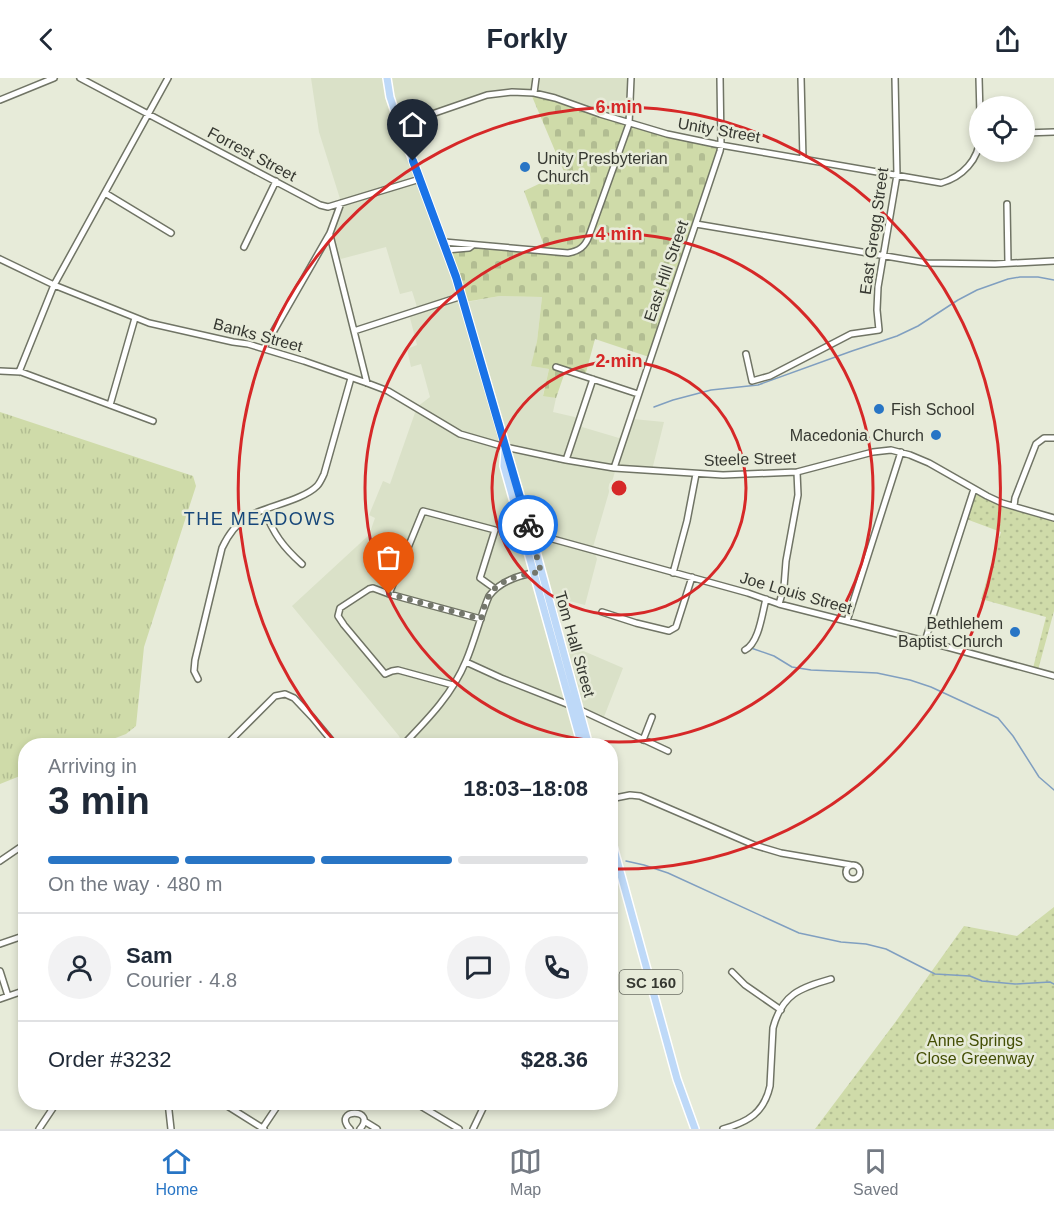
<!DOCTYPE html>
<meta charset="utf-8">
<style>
body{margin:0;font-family:Arial,sans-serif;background:#f2f2f3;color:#1f2937;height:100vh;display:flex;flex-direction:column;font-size:22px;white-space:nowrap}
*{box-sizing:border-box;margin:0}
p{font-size:20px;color:#747a83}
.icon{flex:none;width:33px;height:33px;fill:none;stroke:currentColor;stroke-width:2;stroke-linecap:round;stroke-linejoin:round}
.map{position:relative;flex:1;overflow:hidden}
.details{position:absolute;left:18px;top:660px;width:600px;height:372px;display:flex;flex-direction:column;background:#fff;border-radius:24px;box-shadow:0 3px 9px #0003}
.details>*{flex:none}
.fabs{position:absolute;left:969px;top:18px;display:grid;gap:12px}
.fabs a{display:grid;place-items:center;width:66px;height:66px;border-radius:50%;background:#fff;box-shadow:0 3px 9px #0003;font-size:30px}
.pin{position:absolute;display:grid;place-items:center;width:51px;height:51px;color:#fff;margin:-62px -26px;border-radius:50% 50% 50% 0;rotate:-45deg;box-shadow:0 0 6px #0007}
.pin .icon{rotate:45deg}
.courier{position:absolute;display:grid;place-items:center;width:60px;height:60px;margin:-30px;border:4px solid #1a73e8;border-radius:50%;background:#fff;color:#222;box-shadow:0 2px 8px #0007}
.overview em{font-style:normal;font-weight:800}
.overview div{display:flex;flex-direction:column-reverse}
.overview{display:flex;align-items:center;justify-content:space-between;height:102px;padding:0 30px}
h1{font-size:39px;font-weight:800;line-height:45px}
.bar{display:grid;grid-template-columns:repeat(4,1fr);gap:9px 6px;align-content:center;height:72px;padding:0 30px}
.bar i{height:8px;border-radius:4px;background:#e0e1e3}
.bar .on{background:#2875c5}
.bar p{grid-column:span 4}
.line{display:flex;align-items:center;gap:15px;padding:0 30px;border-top:2px solid #e0e1e3}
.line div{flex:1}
.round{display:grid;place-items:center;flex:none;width:63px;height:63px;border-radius:32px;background:#f2f2f3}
header{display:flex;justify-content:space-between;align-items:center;height:78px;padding:0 30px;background:#fff;font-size:27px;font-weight:800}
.tabs{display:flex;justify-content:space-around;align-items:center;height:84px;border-top:2px solid #e0e1e3;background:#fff;font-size:16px;color:#747a83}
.tabs a{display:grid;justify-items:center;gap:3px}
.tabs .on{color:#2875c5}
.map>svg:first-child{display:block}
</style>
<header><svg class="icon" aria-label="back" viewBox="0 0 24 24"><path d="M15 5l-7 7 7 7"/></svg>Forkly<svg class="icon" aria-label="share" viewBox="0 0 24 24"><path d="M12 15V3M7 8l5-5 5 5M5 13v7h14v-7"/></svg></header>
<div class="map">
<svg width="1054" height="1051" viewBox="0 0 1054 1051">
<defs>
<pattern id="grass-tufts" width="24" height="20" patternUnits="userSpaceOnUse" patternTransform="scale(1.5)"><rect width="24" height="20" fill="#cfdba9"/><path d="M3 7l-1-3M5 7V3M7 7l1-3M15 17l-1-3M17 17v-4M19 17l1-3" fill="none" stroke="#b2bd92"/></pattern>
<pattern id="cemetery-stones" width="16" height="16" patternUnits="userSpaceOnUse" patternTransform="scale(1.5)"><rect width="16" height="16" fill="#cfdba9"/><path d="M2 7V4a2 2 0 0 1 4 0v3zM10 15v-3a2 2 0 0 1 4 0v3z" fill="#b2bd92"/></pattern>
<pattern id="park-dots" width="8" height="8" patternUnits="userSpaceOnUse" patternTransform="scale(1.5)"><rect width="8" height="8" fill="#cfdba9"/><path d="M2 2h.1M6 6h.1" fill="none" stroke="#b2bd92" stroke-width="1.8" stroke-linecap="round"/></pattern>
</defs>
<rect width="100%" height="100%" fill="#e7ebd9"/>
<!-- built -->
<path fill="#dae1c8" d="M311,0H386L462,225L500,218L542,219L537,263L532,288L549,291L543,317L556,320L553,334L579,340L582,349L619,360L633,341L664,344L652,392L616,390L593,469L597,481L585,527L546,517L558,562L623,590L602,644L578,633L575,634L585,667H403L399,658L292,528L369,457L375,440L369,437L383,403L390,406L417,329L430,319L421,286L411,289L407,271L417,267L409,236L418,232L412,213L400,216L386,169L337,182L330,159L342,127L319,54Z
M389,0H630L629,46L549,18L512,15L487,18L402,47L391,15Z"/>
<!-- grass -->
<path fill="url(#grass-tufts)" d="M0,334L193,398L196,408L144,569L136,648L126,656L97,667L26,668L25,696L0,706Z"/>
<!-- cemetery -->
<path fill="url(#cemetery-stones)" d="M531,16L549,18L598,37L720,68L649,279L595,261L585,298L566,291L556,320L543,318L549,291L531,288L537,263L542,219L500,218L465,224L448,173L473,168L546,173L524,113L564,94Z"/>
<!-- park -->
<path fill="url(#park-dots)" d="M975,415L1010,430L1054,442V533L1038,592L1033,590L1046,539L981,521L1001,454L966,441Z
M1054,829V1051H815L894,946L964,848L1017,858Z"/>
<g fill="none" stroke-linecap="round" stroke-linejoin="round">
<!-- stream -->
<path stroke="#809fc0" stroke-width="1.5" d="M654,329L673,322L711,312L758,307L852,273L897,258L918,248L958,222L977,212L1008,201L1020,199H1038L1054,202
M751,570L774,578L792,589L811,592L877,595L910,602L931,609L998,640L1013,658L1039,699L1054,712
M626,783L644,787L668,795L799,855L841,864L866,866L886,871L935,896L970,898L982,903L1015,906L1050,904L1054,906"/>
<defs>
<path id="minor" d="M80,0L320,127L328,129L420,101
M801,0L803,81
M979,0L980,37
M534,15L536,0
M0,22L54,0
M400,47L487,17L512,14L534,15L555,20L600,36L667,56L715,66L941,105C962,99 979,82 980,59
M1024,55L1054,54
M105,115L171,155
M1007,126L1008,185
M696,146L927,185L995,186L1054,183
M330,157L367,305
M444,164L568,175C579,173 585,169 589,158L629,46L631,0
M244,169L276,103
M446,172L469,170L473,167
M0,181L54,207L149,245L233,264L248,266L304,283L367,305L388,313L460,356L505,369L566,382L614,390L723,397L797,394L873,374L891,372L910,377L929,385L987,418L1002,425L1054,440
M354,253L462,218
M264,270L330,155L341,125
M746,276L752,303L770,298L851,256L879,252L877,232L878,209L897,97L895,0
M556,289L638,316
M0,293L21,294L153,343
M19,294L54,207L168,0
M110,327L135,240
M566,382L593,301
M614,390L720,73L721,67L720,0
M1014,428L1015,420L1036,366L1044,360H1054
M264,432C274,456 282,468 302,486
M531,455L748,515L779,526L925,563L1054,598
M673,495L687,443L696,396
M389,516L423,433L495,452L480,500L494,510
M779,526L784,509L786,483L798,417L797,394
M602,534L636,545L669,553L676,549L692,499
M847,543L901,374
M925,563L974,411
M745,572C759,565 762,536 766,521
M466,584L501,600L572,628L668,673
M198,601L194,593L195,582L222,470C228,457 237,445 249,438C268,428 303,422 317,408C320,405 322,400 324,396L351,300
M453,607L398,592L392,593L385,596L344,547L338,538L340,530L369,511L373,510L389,516L481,541
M643,662L652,639
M225,668L275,618L285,616L294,620L312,639L336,668
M402,668C427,642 452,617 466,583C475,562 480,539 489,518C500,503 519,497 538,494
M610,721L630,717L640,718L754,767L781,775L851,787
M0,783L19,770L26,769
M846 794a7 7 0 1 1 14 0a7 7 0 1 1-14 0Z
M0,866L26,857
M0,893L8,918
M732,894L745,907L781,932
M0,921L26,912
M168,1024L171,1051
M221,1024L264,1051
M414,1024L459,1051
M364,1043L377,1051
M39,1051L57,1024
M262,1051L280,1024
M350,1051C331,1030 378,1030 360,1051
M473,1051L486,1024
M723,1051C748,1044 764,1035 770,1008L773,950C782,916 800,910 831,901"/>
<path id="major" d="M387,0L390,19L395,34L456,199L531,455L589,668
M505,372L504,388L582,668
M610,757L677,1001L695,1051"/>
</defs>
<!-- minor casing -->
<use href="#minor" stroke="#707465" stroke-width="8"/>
<!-- major casing -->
<use href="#major" stroke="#fff" stroke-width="10"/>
<!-- minor -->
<use href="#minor" stroke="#fff" stroke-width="5"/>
<!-- major -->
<use href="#major" stroke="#bed9f8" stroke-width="7"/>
</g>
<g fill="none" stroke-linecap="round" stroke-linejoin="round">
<!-- done -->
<path stroke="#74776c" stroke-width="6" stroke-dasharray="0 10.8" d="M389,516L481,541C483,533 485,524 489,518C498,501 524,496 541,494L528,447"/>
<!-- route -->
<path stroke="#1a73e8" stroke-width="8" d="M413,83L456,199L528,447"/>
</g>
<!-- distance rings -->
<g fill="none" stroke="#d62828" stroke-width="3">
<circle cx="619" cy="410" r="127"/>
<circle cx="619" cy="410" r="254"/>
<path d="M338 667A381 381 0 1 1 612 791"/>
</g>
<!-- markers -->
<g fill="#2875c5" stroke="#e7ebd9" stroke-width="2">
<circle cx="525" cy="89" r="6"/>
<circle cx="879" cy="331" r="6"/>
<circle cx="936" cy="357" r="6"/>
<circle cx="1015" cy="554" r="6"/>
</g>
<g text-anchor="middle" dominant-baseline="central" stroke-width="5" stroke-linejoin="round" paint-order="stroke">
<!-- shield labels -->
<rect fill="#e7ebd9" stroke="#6b6e63" stroke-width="1.5" x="619.5" y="892" width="63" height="24" rx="4.5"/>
<g font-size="15" font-weight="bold" fill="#363831">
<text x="651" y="904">SC 160</text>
</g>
<!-- street labels -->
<g font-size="16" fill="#363831" stroke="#e7ebd9">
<text transform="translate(719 52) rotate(10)">Unity Street</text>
<text transform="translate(252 76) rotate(28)">Forrest Street</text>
<text transform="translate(874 153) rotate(-82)">East Gregg Street</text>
<text transform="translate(666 193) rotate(-71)">East Hill Street</text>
<text transform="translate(258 257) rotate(15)">Banks Street</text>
<text transform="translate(750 381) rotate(-2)">Steele Street</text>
<text transform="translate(796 515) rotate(16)">Joe Louis Street</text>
<text transform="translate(575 566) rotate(74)">Tom Hall Street</text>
</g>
<!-- poi labels -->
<g font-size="16" fill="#363831" stroke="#e7ebd9" text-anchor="start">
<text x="537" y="80">Unity Presbyterian<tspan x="537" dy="18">Church</tspan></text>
<text x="891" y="331">Fish School</text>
<text x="924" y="357" text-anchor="end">Macedonia Church</text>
<text x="1003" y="545" text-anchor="end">Bethlehem<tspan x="1003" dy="18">Baptist Church</tspan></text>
</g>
<!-- park labels -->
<g font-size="16" fill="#444f05" stroke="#e7ebd9">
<text x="975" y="962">Anne Springs<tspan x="975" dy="18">Close Greenway</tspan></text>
</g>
<!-- neighbourhood labels -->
<g font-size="18" letter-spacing="1.5" fill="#164679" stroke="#e7ebd9">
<text x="260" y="441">THE MEADOWS</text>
</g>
</g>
<circle cx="619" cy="410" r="9" fill="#d62828" stroke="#e7ebd9" stroke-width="3"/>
<g font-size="18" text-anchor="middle" font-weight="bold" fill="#d62828" stroke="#e7ebd9" stroke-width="5" stroke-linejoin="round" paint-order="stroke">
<text x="619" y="35">6 min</text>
<text x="619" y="162">4 min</text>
<text x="619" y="289">2 min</text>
</g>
</svg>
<div class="fabs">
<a><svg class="icon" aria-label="locate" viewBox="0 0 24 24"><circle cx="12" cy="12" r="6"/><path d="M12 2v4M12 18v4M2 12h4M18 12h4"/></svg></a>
</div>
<div class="pin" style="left:389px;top:516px;background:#ea580c"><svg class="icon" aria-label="bag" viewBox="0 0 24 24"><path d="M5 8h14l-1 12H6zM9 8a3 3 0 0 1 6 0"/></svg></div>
<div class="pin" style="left:413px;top:83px;background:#1f2937"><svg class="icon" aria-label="home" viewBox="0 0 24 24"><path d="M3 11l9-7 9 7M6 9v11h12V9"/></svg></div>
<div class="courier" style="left:528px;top:447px"><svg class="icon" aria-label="bike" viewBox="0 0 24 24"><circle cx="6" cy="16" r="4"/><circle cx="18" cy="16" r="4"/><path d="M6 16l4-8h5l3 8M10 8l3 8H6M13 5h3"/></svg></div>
<section class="details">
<div class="overview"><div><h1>3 min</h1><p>Arriving in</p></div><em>18:03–18:08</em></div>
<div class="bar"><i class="on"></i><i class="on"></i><i class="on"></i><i></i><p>On the way · 480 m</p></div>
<div class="line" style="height:108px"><a class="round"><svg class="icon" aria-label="person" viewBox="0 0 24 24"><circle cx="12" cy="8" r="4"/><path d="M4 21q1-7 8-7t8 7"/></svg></a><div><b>Sam</b><p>Courier · 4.8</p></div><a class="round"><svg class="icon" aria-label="chat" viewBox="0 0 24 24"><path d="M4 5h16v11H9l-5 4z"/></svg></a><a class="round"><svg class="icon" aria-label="phone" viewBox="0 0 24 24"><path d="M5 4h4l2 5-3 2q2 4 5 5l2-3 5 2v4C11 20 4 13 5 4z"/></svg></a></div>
<div class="line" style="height:78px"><div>Order #3232</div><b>$28.36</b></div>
</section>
</div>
<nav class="tabs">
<a class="on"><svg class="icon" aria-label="home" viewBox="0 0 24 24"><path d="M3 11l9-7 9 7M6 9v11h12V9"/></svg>Home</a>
<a><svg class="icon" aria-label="map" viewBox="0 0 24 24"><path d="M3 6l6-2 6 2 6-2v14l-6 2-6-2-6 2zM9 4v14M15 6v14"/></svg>Map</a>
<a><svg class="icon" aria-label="saved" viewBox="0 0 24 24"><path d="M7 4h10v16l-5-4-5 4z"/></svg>Saved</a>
</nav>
